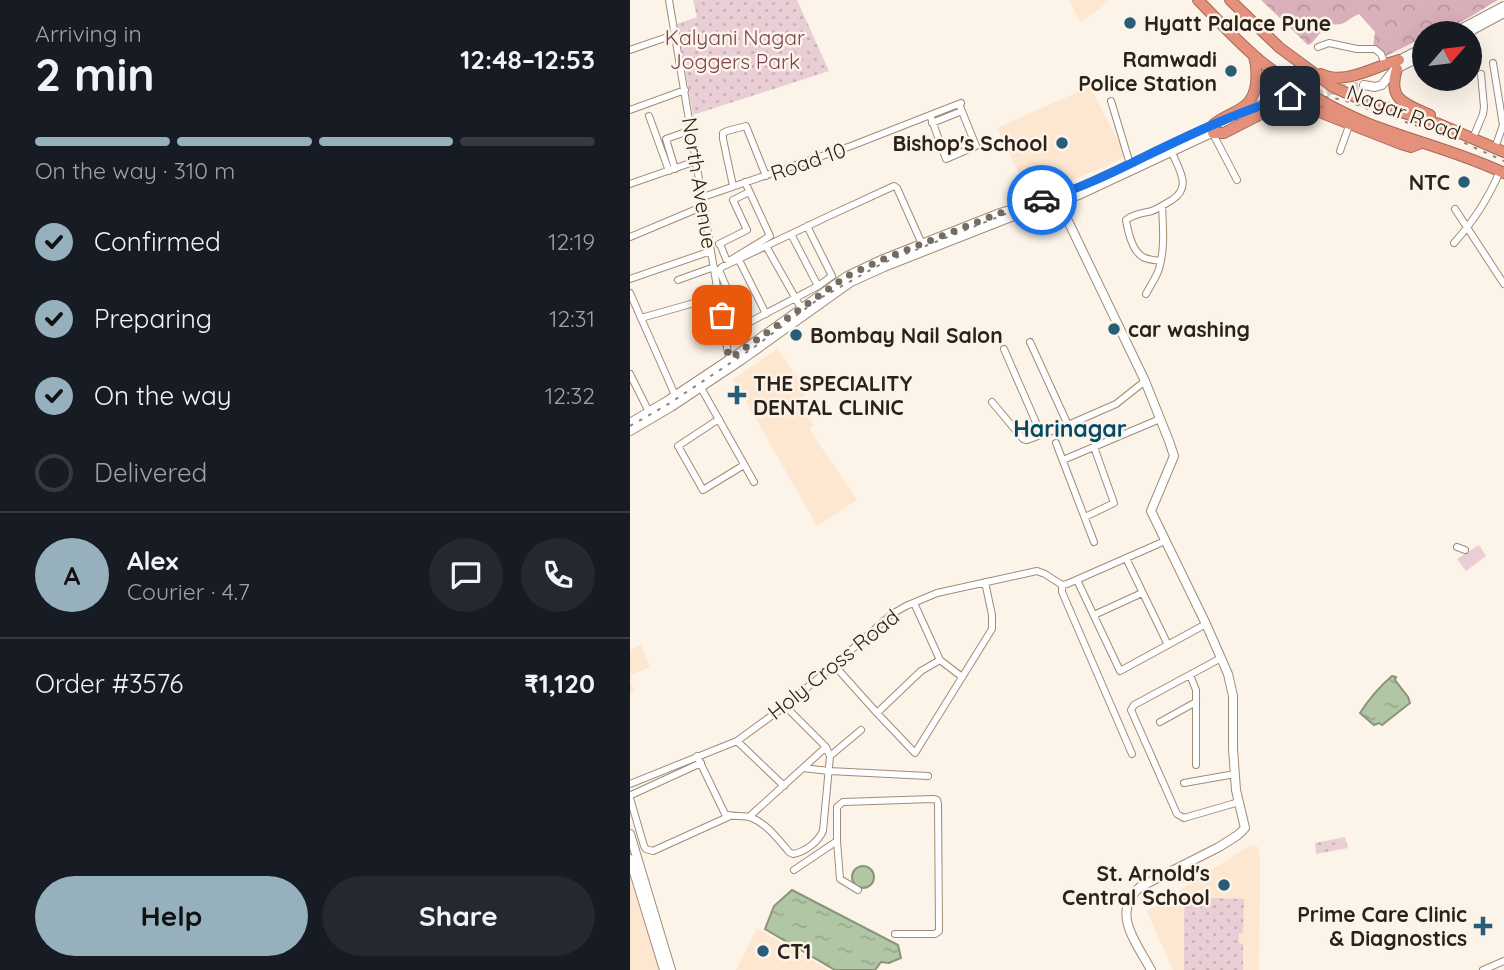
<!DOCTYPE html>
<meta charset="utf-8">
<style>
body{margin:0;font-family:Quicksand,sans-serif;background:#242831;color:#f1f3f6;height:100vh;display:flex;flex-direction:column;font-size:26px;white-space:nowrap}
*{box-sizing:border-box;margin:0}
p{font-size:23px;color:#9ea1a6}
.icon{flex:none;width:38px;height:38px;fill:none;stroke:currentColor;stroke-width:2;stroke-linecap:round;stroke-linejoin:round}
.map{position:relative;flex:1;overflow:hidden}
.panel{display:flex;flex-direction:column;background:#171b24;width:630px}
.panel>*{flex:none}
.needle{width:46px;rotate:62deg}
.fabs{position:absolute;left:782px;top:21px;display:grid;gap:14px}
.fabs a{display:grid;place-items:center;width:70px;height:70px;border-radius:50%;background:#171b24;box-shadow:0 7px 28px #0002;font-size:35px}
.pin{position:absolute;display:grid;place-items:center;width:60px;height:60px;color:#fff;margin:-30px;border-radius:14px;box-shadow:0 4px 10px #0006}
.courier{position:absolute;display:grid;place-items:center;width:70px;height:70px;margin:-35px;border:5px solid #1a73e8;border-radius:50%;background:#fff;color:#222;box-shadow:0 2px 9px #0007}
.headline em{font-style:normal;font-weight:800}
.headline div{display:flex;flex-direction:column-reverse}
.headline{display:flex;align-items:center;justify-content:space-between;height:119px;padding:0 35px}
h1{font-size:46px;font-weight:800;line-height:52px}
.bar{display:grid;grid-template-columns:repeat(4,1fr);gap:10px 7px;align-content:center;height:84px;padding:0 35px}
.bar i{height:9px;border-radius:5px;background:#363941}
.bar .current{background:#96b0bd}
.bar p{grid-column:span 4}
.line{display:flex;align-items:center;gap:18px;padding:0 35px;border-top:2px solid #363941}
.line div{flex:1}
.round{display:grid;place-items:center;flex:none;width:74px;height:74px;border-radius:37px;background:#242831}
ol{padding:0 35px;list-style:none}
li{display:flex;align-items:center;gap:21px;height:77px}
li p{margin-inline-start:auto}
li .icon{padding:7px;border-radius:50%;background:#96b0bd;color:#111;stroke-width:4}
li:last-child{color:#9ea1a6}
li i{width:38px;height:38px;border:4px solid #363941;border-radius:50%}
.action{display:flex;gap:14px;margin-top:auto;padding:14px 35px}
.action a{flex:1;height:80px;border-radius:42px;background:#96b0bd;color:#111;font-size:28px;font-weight:800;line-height:80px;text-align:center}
.action a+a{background:#242831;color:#f1f3f6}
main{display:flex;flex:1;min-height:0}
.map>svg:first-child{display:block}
</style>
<main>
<section class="panel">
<div class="headline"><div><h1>2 min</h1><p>Arriving in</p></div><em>12:48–12:53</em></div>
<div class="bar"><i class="current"></i><i class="current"></i><i class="current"></i><i></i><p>On the way · 310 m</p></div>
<ol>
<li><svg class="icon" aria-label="check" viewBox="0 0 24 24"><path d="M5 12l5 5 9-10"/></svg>Confirmed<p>12:19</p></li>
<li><svg class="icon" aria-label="check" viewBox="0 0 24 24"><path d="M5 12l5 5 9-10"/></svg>Preparing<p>12:31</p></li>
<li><svg class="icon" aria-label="check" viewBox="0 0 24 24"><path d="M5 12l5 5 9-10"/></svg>On the way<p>12:32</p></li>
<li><i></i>Delivered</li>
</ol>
<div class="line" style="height:126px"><b class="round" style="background:#96b0bd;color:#111">A</b><div><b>Alex</b><p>Courier · 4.7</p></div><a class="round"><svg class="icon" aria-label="chat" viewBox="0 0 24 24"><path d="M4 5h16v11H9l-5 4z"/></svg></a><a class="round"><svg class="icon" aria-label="phone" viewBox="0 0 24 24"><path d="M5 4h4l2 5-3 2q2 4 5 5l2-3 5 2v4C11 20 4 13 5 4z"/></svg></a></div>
<div class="line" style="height:91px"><div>Order #3576</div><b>₹1,120</b></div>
<div class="action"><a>Help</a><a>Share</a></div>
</section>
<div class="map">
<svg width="874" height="970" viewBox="0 0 874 970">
<defs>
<pattern id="grass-dots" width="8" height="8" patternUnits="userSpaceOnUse" patternTransform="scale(1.75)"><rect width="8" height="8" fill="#eaced5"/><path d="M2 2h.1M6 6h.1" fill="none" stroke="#c9b1b6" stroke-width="1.8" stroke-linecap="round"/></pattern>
<pattern id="forest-crowns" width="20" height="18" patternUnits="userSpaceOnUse" patternTransform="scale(1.75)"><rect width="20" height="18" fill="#d9afb9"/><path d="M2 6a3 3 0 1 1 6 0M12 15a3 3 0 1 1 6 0" fill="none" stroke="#ba969e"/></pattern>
<pattern id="water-ripples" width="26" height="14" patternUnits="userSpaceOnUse" patternTransform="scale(1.75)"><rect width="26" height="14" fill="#b1c6a5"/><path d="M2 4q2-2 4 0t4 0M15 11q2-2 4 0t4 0" fill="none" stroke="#98aa8d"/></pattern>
</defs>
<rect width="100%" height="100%" fill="#fcf3e9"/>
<!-- built -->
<path fill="#fee7d0" d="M439,0H479L471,8L450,22Z
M463,85V92L496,157L401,198L367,128Z
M147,349L178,393L168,400L184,425L179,429L227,500L187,526L103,379Z
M11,645L20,667L1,675L2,679L0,681L5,692L0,694V650Z
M624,845L628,847L630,859L629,970H543L517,911L619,846Z
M0,868L31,970H0Z
M127,928L199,970H106Z"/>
<!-- grass -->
<path fill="url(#grass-dots)" d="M63,0H167L199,71L63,115L47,24L67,17Z
M715,837L718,848L686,854L685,843Z
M554,897L614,899L613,933H609V943L613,944V970H554Z"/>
<!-- forest -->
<path fill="url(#forest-crowns)" d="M631,0H868C847,12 819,33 794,33V37L756,56L743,47L745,32L729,14C719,18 714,27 702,24L698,27L694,28L682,43L678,45Z"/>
<!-- garden -->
<path fill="#eaced5" d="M849,545L856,556L836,571L827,559Z"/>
<!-- water -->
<path fill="url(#water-ripples)" stroke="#89957b" stroke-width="2" d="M762,676L766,677L765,680L778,697L780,703L752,725L749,723L744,725L730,713C739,699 749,687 762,676Z
M222 877a11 11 0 1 1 22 0a11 11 0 1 1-22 0Z
M162,890L268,945L271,958L259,963L251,962L245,970H205L135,929L144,906Z"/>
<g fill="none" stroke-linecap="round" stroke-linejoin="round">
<!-- secondary-tunnel -->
<path stroke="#d2c9c0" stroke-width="8" stroke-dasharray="8 4" stroke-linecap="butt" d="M662,101L713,88L734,85"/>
<defs>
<path id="street" d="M39,0L98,353L102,360
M688,47L699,43L727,49H745L751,54L755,64
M0,50L46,34
M863,63L873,125L865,148
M481,101L500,164
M0,110L55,90
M300,115L316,159L346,146L329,104
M19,116L39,171
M302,123L332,111
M582,132L607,180
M843,138L853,114L854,107L851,74
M710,151L720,123
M45,169L36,139L61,130
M0,184L66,161
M103,186L93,139V133L97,131L116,126L136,176
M73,197L221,146L331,103
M825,209L874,284
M177,226L202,276L188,286L116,324L112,323L89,270L92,267L201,215L264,186L267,188L292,244
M161,234L188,286
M0,237L74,206
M824,243C843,222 859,197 870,171
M89,244L117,230L103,200L119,192
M90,244L96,259L99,261L140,236L115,182
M136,246L171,308
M109,260L136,314
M531,261C525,260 518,260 513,257C502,251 498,232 496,220C503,214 513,213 522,211C529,208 535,204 542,200C563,186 548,169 541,150
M0,279L81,251
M48,280L84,267
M0,293L45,395
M516,294C520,286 526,278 529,269C535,249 533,226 532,206
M11,318L89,296
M400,342L438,425
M374,349L411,434
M0,374L19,412
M70,386L124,482
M362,402L393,439L397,440L438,425L486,404L515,381
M89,419L48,446L73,490L114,465
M426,443L464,542
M433,460L530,419
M455,517L484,503L464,447
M827,547L835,550
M496,558L538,645
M447,580L490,671L576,624
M432,585V592L502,754
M284,603L310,660L332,677
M464,615L512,593
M591,658L504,705L501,710L547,814L554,818L609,802
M204,665L247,713L285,753L362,629V615L355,582
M560,675L566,690V765
M247,713L291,671L310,660
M530,722L566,702
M107,741L154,786
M67,756L95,814C104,818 114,814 122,818C137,824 149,840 159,852L163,854C175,852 188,842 193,831L200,756L196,747L155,706
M200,756L231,730
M173,768L199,771L298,776
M554,783L605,774
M0,784L107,741L155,706L204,665L262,614L276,606L307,593L407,571L415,574L432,585L437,584L535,541
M0,797L1,795L71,763
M0,798L14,846L16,849L23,851L98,817
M120,816L196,747
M164,870L207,841
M228,890L210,879L207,841V807L213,802L303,799L307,800L308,804L309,931L305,934H265
M853,970L874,961"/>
<path id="secondary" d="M823,33L874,6
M837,33L874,13
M765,63L769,60L794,47
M734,85L745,87L752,85L764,70L794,55
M608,115L630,105L660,96
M426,196L515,381L539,441L544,456L521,511L576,624L598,674L603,696V749L606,790L615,828L608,835L589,847L510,887C480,913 507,943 521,970
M0,423L37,401L109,353L217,276L251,260L370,213L447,189L586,124
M0,431L41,407L113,359L221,282L254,267L381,217L449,195L586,131
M0,834L41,970
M0,859L34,970"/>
<path id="highway" d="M568,0C589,21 610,45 634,64C663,86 703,109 737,123C782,141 830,152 874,173
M600,0L650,48L703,87L730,99L809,124L874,152
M767,69C757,100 775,104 800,115
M691,74C715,86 745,66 769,60
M583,125C601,110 622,112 626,84C627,74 627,66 624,56
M583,133H594L633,113L669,104L771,144L781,147L791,143"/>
</defs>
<!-- street casing -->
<use href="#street" stroke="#a08c76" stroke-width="8"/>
<!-- secondary casing -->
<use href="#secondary" stroke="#a08c76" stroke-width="10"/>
<!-- highway casing -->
<use href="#highway" stroke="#a36a58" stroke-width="12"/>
<!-- street -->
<use href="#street" stroke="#fff" stroke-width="6"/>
<!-- secondary -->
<use href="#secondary" stroke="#fff" stroke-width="8"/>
<!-- highway -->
<use href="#highway" stroke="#e4907a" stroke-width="10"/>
<!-- rail -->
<path stroke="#8c847a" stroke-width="2" stroke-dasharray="3.5 7" stroke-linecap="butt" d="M0,426L40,403L123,348L187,300L253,263L378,213L452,189L642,100L677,95L703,98L716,101L830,141L874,161"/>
</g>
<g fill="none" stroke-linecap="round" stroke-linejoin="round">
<!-- done -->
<path stroke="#746c62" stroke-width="7" stroke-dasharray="0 12.6" d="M92,315L98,353L101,358L217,276L251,260L370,213L412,200"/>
<!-- route -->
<path stroke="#1a73e8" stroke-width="9" d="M412,200C449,189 482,173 516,156C563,133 610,111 660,96"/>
</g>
<!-- markers -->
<g fill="#275d78" stroke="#fcf3e9" stroke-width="2.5">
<circle cx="500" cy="23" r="7"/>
<circle cx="601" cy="71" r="7"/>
<circle cx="432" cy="143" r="7"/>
<circle cx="834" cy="182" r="7"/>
<circle cx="484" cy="329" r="7"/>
<circle cx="166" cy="335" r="7"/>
<path d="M103.5 384.5h7v7h7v7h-7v7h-7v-7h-7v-7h7z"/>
<circle cx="594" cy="885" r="7"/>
<path d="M849.5 915.5h7v7h7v7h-7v7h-7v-7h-7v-7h7z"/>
<circle cx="133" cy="951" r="7"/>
</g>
<g text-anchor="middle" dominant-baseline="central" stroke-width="5" stroke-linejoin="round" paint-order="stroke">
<!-- poi labels -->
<g font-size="21" font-weight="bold" fill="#2b231a" stroke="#fcf3e9" text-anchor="start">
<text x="514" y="23">Hyatt Palace Pune</text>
<text x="587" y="59" text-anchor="end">Ramwadi<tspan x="587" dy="24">Police Station</tspan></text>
<text x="418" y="143" text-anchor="end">Bishop's School</text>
<text x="820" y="182" text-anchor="end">NTC</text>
<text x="498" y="329">car washing</text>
<text x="180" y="335">Bombay Nail Salon</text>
<text x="123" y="383">THE SPECIALITY<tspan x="123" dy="24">DENTAL CLINIC</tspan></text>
<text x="580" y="873" text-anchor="end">St. Arnold's<tspan x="580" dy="24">Central School</tspan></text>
<text x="837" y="914" text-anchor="end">Prime Care Clinic<tspan x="837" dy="24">&amp; Diagnostics</tspan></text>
<text x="147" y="951">CT1</text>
</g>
<!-- park labels -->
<g font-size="21" fill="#7c4353" stroke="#fcf3e9">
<text x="105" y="37">Kalyani Nagar<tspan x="105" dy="24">Joggers Park</tspan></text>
</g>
<!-- street labels -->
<g font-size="21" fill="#2b231a" stroke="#fcf3e9">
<text transform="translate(774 112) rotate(21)">Nagar Road</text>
<text transform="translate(178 161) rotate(-19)">Road 10</text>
<text transform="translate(70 183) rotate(81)">North Avenue</text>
<text transform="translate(203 664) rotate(-39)">Holy Cross Road</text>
</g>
<!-- neighbourhood labels -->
<g font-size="23" font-weight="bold" fill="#034c69" stroke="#fcf3e9">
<text x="440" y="428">Harinagar</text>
</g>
</g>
</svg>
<div class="fabs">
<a><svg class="needle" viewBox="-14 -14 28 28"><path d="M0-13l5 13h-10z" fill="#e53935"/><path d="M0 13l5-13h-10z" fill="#9ea1a6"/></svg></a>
</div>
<div class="pin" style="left:92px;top:315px;background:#ea580c"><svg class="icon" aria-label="bag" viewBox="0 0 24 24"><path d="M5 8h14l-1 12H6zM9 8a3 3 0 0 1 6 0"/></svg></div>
<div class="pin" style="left:660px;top:96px;background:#1f2937"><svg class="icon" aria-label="home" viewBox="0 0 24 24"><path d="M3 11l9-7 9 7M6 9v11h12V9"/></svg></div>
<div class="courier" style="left:412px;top:200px"><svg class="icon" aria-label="car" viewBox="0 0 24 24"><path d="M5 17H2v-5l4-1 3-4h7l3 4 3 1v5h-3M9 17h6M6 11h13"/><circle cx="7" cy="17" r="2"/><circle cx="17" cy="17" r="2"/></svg></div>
</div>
</main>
